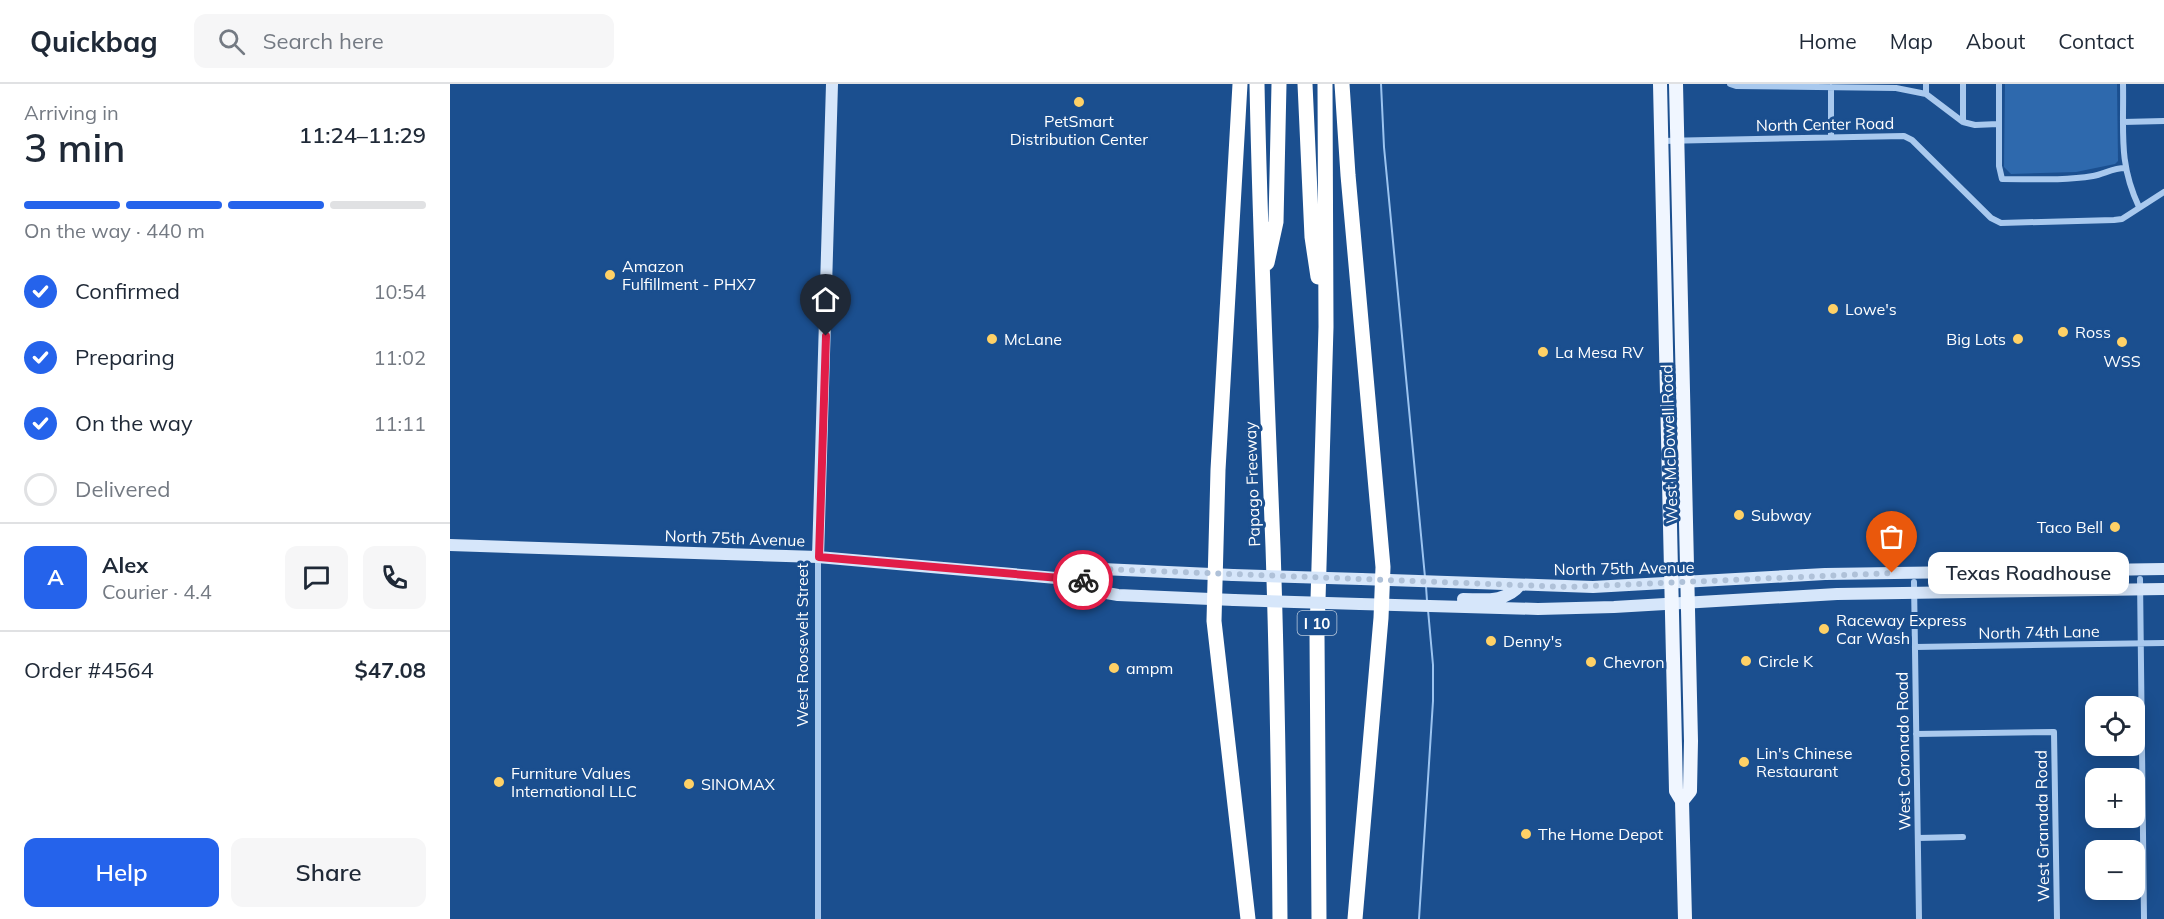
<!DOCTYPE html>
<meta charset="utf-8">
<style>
body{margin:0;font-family:Mulish,sans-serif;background:#f6f6f7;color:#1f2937;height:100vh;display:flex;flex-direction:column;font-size:22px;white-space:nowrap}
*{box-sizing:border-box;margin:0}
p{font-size:20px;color:#747a83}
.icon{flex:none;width:33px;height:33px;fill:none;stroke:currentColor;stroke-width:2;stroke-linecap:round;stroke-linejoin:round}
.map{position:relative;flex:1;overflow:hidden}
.side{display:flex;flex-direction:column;background:#fff;width:450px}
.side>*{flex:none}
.fabs{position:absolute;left:1635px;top:612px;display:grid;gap:12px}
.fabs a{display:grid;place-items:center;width:60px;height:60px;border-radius:12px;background:#fff;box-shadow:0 3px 15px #0003;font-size:30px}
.pin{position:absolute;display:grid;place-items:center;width:51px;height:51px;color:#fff;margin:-62px -26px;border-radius:50% 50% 50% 0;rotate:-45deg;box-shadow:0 0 6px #0007}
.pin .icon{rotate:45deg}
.courier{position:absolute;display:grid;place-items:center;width:60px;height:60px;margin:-30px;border:4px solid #e11d48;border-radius:50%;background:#fff;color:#222;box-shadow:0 2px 8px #0007}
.bubble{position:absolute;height:42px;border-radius:12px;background:#fff;box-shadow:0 3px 15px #0003;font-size:20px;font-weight:600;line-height:42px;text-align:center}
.overview em{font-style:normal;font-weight:600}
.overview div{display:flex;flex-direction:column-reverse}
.overview{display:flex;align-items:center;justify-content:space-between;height:102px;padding:0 24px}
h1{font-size:39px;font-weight:600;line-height:45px}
.bar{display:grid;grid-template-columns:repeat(4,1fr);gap:9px 6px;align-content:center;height:72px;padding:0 24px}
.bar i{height:8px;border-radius:4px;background:#e0e1e3}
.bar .selected{background:#2563eb}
.bar p{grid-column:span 4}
.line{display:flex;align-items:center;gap:15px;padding:0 24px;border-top:2px solid #e0e1e3}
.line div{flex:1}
.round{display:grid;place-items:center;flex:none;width:63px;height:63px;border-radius:12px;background:#f6f6f7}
ol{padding:0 24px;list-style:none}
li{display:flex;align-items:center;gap:18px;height:66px}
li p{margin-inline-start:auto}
li .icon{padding:6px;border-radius:50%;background:#2563eb;color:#fff;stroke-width:4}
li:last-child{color:#747a83}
li i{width:33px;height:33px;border:3px solid #e0e1e3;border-radius:50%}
.button{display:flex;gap:12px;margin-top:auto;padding:12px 24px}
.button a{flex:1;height:69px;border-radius:12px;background:#2563eb;color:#fff;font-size:24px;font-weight:600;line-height:69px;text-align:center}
.button a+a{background:#f6f6f7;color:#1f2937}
header{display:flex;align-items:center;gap:36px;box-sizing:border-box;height:84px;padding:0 30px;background:#fff;border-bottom:2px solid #e0e1e3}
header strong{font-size:28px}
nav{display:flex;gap:33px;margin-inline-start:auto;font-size:21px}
.search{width:420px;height:54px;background:#f6f6f7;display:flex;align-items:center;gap:15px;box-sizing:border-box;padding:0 21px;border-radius:12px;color:#747a83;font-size:22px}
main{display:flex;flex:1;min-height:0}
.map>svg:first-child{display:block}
</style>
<header>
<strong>Quickbag</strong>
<div class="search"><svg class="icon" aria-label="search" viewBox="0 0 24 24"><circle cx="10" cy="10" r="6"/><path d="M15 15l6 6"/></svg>Search here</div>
<nav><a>Home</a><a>Map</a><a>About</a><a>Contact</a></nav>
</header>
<main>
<section class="side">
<div class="overview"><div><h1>3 min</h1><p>Arriving in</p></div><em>11:24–11:29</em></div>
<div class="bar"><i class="selected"></i><i class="selected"></i><i class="selected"></i><i></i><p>On the way · 440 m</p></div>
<ol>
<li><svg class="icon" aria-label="check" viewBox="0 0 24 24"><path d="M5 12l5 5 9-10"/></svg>Confirmed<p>10:54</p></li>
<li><svg class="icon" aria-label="check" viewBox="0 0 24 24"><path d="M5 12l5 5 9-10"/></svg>Preparing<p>11:02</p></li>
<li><svg class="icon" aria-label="check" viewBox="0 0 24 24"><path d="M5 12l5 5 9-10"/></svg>On the way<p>11:11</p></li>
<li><i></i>Delivered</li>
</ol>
<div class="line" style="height:108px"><b class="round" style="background:#2563eb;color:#fff">A</b><div><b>Alex</b><p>Courier · 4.4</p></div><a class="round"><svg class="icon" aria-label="chat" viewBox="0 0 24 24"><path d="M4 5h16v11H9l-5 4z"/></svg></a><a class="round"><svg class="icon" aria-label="phone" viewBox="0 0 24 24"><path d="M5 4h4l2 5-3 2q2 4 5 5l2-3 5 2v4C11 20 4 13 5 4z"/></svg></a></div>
<div class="line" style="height:78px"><div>Order #4564</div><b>$47.08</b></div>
<div class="button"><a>Help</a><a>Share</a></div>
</section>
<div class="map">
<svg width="1714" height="835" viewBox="0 0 1714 835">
<rect width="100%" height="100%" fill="#1b4f8f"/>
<!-- green -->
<path fill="#2e69ad" d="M1555,0H1667L1668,77L1665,80L1626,88L1561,90L1554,83Z"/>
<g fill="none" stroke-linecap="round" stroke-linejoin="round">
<!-- stream -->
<path stroke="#9cc4f0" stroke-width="2" d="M931,0L934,63L975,493
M976,502L977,517
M969,835L983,617V581L978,526"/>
<!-- street -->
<path stroke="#a9c9ee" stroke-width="6" d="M1280,0L1286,2L1446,4L1476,10L1513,38L1525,41L1548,40
M1549,0V82L1552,95C1582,95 1613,97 1643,92C1654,90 1663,84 1675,84
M1673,0C1674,47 1668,79 1689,123
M1476,10V0
M1513,38V0
M1673,38L1714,37
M1381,53V3
M1211,57L1454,52L1462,56L1541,134L1551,139L1664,136L1672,135L1714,108
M1690,495L1694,835
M1464,498L1469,835
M1465,563L1714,559
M1466,650L1604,648L1607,835
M1468,754L1513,753
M368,835V473"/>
<!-- secondary -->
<path stroke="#d6e6fa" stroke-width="12" d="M0,461L368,473L640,497L651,508L668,511L784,516
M368,473L382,0
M911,495L1143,503L1375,490L1714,485
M640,497L652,485L783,491
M1013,515C1033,515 1056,519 1070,501
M910,520L1088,525L1164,523L1387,510L1714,505"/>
<!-- primary -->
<path stroke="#f0f6ff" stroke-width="14" d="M1210,0L1226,707L1232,717L1235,835
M1226,0L1241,657L1240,707L1232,717"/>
<!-- highway -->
<path stroke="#fff" stroke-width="15" d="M790,0L768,386L764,537L798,835
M807,0C810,154 817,309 823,463C827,587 829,711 830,835
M855,0L862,153L868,193
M892,0L898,91L933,483L931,534L905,835
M817,179L826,138L829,0
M869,835L867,550L876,243L875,0"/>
<!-- secondary-bridge -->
<path stroke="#d6e6fa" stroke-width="12" d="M783,491L911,495
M784,516L910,520"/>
</g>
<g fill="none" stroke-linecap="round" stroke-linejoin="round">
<!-- done -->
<path stroke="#afc1d8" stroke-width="6" stroke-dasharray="0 10.8" d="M633,496L640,497L652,485L1119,503L1442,489"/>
<!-- route -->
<path stroke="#e11d48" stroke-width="8" d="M376,252L369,473L633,496"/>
</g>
<!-- markers -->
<g fill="#ffd166" stroke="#1b4f8f" stroke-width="2">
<circle cx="629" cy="18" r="6"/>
<circle cx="160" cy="191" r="6"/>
<circle cx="1383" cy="225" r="6"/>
<circle cx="1613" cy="248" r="6"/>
<circle cx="542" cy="255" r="6"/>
<circle cx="1568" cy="255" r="6"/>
<circle cx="1672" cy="258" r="6"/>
<circle cx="1093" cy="268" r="6"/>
<circle cx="1289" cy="431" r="6"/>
<circle cx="1665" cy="443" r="6"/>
<circle cx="1374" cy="545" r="6"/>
<circle cx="1041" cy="557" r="6"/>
<circle cx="1296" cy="577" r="6"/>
<circle cx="1141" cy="578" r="6"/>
<circle cx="664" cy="584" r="6"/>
<circle cx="1294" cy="678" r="6"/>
<circle cx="49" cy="698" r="6"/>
<circle cx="239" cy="700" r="6"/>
<circle cx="1076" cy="750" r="6"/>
</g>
<g text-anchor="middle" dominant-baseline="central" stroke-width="6" stroke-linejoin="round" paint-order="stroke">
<!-- shield labels -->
<rect fill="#1b4f8f" stroke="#bbcadd" stroke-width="1.5" x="847.5" y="527" width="39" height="24" rx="4.5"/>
<g font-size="15" font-weight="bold" fill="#fff">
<text x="867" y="539">I 10</text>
</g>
<!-- poi labels -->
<g font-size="16" fill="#fff" stroke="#1b4f8f" text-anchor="start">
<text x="629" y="37" text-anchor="middle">PetSmart<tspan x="629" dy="18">Distribution Center</tspan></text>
<text x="172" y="182">Amazon<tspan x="172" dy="18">Fulfillment - PHX7</tspan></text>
<text x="1395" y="225">Lowe's</text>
<text x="1625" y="248">Ross</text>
<text x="554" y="255">McLane</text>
<text x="1556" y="255" text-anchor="end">Big Lots</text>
<text x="1105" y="268">La Mesa RV</text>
<text x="1672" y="277" text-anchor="middle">WSS</text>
<text x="1301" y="431">Subway</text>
<text x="1653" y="443" text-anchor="end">Taco Bell</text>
<text x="1386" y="536">Raceway Express<tspan x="1386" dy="18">Car Wash</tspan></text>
<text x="1053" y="557">Denny's</text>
<text x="1308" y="577">Circle K</text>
<text x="1153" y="578">Chevron</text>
<text x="676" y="584">ampm</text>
<text x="1306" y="669">Lin's Chinese<tspan x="1306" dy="18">Restaurant</tspan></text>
<text x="61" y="689">Furniture Values<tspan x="61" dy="18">International LLC</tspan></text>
<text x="251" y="700">SINOMAX</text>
<text x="1088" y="750">The Home Depot</text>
</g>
<!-- street labels -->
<g font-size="16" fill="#fff" stroke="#1b4f8f">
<text transform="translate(1375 40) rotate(-1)">North Center Road</text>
<text transform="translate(1219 360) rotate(-92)">West McDowell Road</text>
<text transform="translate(802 400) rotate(-92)">Papago Freeway</text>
<text transform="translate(285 454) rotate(2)">North 75th Avenue</text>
<text transform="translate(1174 484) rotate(-1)">North 75th Avenue</text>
<text transform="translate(1589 548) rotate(-1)">North 74th Lane</text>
<text transform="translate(352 561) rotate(-90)">West Roosevelt Street</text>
<text transform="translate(1453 667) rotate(-91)">West Coronado Road</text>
<text transform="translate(1592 742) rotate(-91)">West Granada Road</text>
</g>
</g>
</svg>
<div class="fabs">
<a><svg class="icon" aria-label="locate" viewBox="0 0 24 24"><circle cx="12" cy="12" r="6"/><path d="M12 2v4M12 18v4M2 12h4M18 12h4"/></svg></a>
<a>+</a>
<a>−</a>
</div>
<div class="pin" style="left:1442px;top:489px;background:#ea580c"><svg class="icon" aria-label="bag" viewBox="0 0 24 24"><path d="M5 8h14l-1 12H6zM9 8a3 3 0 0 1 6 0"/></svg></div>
<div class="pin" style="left:376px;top:252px;background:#1f2937"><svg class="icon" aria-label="home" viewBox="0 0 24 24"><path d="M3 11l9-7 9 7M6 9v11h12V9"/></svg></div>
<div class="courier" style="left:633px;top:496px"><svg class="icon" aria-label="bike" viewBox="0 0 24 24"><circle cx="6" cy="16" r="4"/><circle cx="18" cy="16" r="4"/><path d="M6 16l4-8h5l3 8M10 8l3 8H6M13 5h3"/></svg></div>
<div class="bubble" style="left:1478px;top:468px;width:201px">Texas Roadhouse</div>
</div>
</main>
